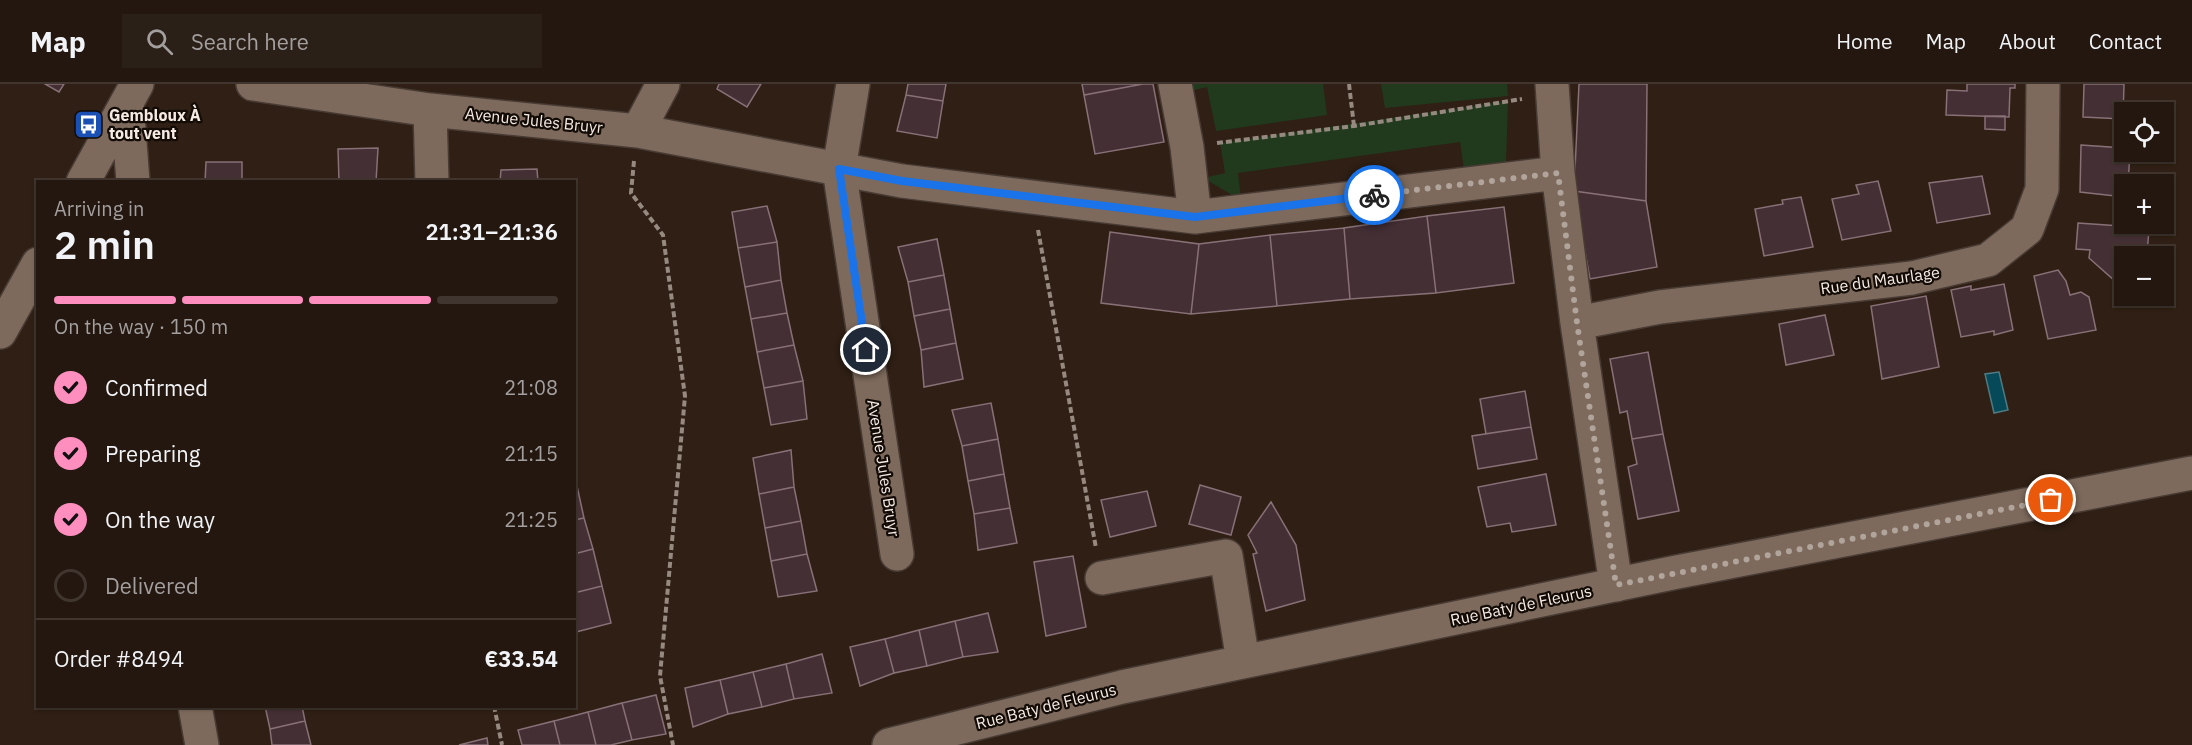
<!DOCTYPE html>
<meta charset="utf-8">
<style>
body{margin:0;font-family:"IBM Plex Sans",sans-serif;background:#2b2018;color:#f1f3f6;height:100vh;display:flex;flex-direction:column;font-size:22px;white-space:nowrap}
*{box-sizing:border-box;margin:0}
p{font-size:20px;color:#a39f9e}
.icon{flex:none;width:33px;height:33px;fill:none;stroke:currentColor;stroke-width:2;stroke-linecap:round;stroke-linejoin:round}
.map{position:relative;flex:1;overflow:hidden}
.side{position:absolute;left:36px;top:96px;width:540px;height:528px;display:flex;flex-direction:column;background:#23170f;border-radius:0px;box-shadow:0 2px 4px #0004,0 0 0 2px #40362f}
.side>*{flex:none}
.tools{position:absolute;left:2114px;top:18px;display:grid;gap:12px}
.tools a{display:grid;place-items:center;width:60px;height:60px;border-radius:0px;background:#23170f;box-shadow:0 2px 4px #0004,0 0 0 2px #40362f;font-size:30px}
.pin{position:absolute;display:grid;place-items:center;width:51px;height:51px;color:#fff;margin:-26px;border:3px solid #fff;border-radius:50%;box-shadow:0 2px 6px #0007}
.courier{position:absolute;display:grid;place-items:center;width:60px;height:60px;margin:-30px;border:4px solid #1a73e8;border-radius:50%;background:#fff;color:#222;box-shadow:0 2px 8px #0007}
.headline em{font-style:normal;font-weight:600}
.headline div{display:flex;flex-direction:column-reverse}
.headline{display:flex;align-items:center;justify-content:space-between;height:102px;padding:0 18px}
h1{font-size:39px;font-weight:600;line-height:45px}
.bar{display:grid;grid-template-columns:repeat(4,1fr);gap:9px 6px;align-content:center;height:72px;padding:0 18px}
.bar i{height:8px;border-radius:4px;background:#40362f}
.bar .on{background:#fd8ebe}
.bar p{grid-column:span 4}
.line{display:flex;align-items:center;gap:15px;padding:0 18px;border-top:2px solid #40362f}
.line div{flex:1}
ol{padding:0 18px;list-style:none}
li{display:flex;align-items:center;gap:18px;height:66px}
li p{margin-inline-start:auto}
li .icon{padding:6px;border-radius:50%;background:#fd8ebe;color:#111;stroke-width:4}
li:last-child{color:#a39f9e}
li i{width:33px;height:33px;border:3px solid #40362f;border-radius:50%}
header{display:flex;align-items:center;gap:36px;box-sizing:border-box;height:84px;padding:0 30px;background:#23170f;border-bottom:2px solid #40362f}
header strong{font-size:28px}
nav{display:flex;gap:33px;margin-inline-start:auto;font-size:21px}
.search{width:420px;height:54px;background:#2b2018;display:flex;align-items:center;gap:15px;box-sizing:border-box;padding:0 21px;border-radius:0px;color:#a39f9e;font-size:22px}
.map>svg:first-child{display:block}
</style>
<header>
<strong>Map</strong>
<div class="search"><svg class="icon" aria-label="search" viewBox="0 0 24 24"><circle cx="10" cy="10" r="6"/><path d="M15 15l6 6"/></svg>Search here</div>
<nav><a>Home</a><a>Map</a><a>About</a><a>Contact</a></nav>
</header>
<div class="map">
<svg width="2192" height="661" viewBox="0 0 2192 661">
<rect width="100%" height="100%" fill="#2f1f14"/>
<!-- green -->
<path fill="#213a1d" d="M1185,0H1323L1327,31L1216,47L1207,3L1185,8Z
M1381,0H1507L1508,12L1385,24Z
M1508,17L1506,79L1464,85L1460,58L1238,89L1241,116L1203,94L1225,89L1220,59Z"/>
<!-- water -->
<path fill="#064958" stroke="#4e7a82" stroke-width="1.5" d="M1999,288L2008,326L1994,329L1985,290Z"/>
<!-- building -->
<path fill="#442f35" stroke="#887077" stroke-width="1.5" d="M45,0H64L59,8Z
M719,0H761L747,23L717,5Z
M908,0H946L943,17L906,11Z
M1082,0H1143L1084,11Z
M1143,0H1153L1164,58L1095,70L1084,11Z
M1579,0H1647L1646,117L1574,107Z
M1967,0H2015V4H2010L2009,33L1946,31L1947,6L1967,7Z
M2084,0H2124L2123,35L2083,33Z
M906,11L943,17L937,54L897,47Z
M1985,32H2005V46L1985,45Z
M2081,61L2124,64V68H2130L2128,100H2124V113L2080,108Z
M378,64L376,98H339L338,65Z
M206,78H242V98H205Z
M537,85L538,98H500L501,86Z
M1982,92L1990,130L1937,139L1929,99Z
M1878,97L1891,147L1842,156L1832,115L1859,110L1856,101Z
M1574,107L1646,117L1657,183L1590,195Z
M1801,113L1813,163L1764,172L1755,125L1783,120L1782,116Z
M767,122L777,158L738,164L732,128Z
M1504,123L1514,199L1436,209L1427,132Z
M1427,132L1436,209L1350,215L1344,144Z
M2078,139L2149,144L2147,172H2124V205L2089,174L2090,166L2076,165Z
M1344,144L1350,215L1277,222L1270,151Z
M1110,148L1199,160L1191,230L1101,219Z
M1270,151L1277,222L1191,230L1199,160Z
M937,155L944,191L908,198L898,163Z
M777,158L781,196L745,203L738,164Z
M2058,186L2066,197L2070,211L2081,208L2089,213L2096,246L2048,255L2034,192Z
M944,191L950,225L914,232L908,198Z
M781,196L787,229L751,235L745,203Z
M2004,200L2013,246L1994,251V247L1961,253L1951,206L1971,202V206Z
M1926,212L1939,283L1882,295L1871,222Z
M950,225L956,259L921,266L914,232Z
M787,229L794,261L757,268L751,235Z
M1825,231L1834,271L1786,281L1779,240Z
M956,259L963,295L924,303L921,266Z
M794,261L803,297L764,304L757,268Z
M1648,268L1663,350L1632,355L1627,327L1620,329L1610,275Z
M803,297L807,335L771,341L764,304Z
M1525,307L1531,343L1486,350L1480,315Z
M991,319L998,355L962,362L952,326Z
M1531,343L1537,375L1478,385L1472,352Z
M1663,350L1679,427L1638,435L1628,383L1637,380L1632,355Z
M998,355L1004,390L968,397L962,362Z
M791,366L794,403L759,410L753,374Z
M1004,390L1010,424L974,430L968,397Z
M1546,390L1556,441L1512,448L1510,439L1487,443L1478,403Z
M1200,401L1241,413L1231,451L1189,440Z
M574,402H577L584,434L574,436Z
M794,403L801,437L765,444L759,410Z
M1147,407L1156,442L1110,453L1101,416Z
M1271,418L1296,461L1305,516L1266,527L1253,470L1257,469L1248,451Z
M1010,424L1017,459L978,466L974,430Z
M584,434L593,465L574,470V436Z
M801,437L807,470L771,477L765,444Z
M593,465L602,502L574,509V470Z
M807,470L817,507L778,513L771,477Z
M1073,472L1086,543L1046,552L1034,478Z
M602,502L611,539L576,548L574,509Z
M988,529L998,568L963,573L955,537Z
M955,537L963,573L927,582L919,546Z
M919,546L927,582L894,589L885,555Z
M885,555L894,589L860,602L850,563Z
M822,570L832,609L794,615L786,580Z
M786,580L794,615L762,623L753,588Z
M753,588L762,623L728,630L720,596Z
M720,596L728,630L693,643L685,604Z
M656,611L666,650L632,656L622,619Z
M622,619L632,656L611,661H596L588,628Z
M265,622H302L305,637L270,645Z
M588,628L596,661H560L554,637Z
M305,637L311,661H272L270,645Z
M554,637L560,661H522L518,646Z
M487,654L488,661H459Z"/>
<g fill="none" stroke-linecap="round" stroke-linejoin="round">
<defs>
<path id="minor" d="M253,0L430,26L638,47L902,97L1195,133L1558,89
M853,0L839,85L897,470
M1175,0L1187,63L1195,133
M1552,0L1558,89L1577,239L1616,501
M127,18L133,98
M430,26L432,98
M638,47L663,0
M83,98L137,0
M1577,239L1660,223L1912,194L1988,176L2027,145L2042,105L2043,0
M0,248L38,180
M1102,494L1226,472L1243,577
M195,622L202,661
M889,661L1122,603L1677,488L2192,389"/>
</defs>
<!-- minor casing -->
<use href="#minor" stroke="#483b34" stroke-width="36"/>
<!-- path -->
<path stroke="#968980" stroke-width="4" stroke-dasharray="6 3" stroke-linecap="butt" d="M1349,0L1354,42
M1217,59L1354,42L1522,15
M634,77L631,109L663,151L685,312L660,592L673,661
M1038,146L1096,464
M494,622L502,661"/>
<!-- minor -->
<use href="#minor" stroke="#7d6a5c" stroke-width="33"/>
</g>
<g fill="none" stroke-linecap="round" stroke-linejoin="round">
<!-- done -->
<path stroke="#b0a49b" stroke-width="6" stroke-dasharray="0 10.8" d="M1374,111L1558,89L1577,239L1616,501L2051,416"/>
<!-- route -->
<path stroke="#1a73e8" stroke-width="8" d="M866,266L839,85L902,97L1195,133L1374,111"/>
</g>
<!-- icons -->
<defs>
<symbol id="bus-square" viewBox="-11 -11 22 22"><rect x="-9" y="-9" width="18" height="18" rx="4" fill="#1a4fb4" stroke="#120b06"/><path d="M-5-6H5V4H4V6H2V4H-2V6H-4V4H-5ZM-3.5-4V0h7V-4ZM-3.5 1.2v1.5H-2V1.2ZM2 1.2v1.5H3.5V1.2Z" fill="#fff"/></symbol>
</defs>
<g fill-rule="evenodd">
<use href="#bus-square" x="72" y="24" width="33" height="33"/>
</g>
<g text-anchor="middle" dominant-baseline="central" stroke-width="4.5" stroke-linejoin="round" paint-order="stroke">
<!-- poi labels -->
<g font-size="16" font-weight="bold" fill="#f6ebe3" stroke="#120b06" text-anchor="start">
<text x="109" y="31">Gembloux À<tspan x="109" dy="18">tout vent</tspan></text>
</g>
<!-- street labels -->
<g font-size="16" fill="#f6ebe3" stroke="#120b06">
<text transform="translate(534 36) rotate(6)">Avenue Jules Bruyr</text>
<text transform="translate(1880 196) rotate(-8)">Rue du Maurlage</text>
<text transform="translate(884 384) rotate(81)">Avenue Jules Bruyr</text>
<text transform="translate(1521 521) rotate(-12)">Rue Baty de Fleurus</text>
<text transform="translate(1046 622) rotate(-14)">Rue Baty de Fleurus</text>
</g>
</g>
</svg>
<div class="tools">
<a><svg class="icon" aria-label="locate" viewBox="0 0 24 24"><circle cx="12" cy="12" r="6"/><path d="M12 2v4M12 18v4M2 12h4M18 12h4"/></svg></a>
<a>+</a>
<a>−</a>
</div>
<div class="pin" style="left:2051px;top:416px;background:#ea580c"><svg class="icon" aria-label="bag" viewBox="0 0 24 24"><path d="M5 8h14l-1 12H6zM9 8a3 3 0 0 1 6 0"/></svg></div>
<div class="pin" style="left:866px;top:266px;background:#1f2937"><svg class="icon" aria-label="home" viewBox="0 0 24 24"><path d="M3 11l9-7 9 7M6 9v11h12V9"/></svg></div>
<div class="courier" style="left:1374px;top:111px"><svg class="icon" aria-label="bike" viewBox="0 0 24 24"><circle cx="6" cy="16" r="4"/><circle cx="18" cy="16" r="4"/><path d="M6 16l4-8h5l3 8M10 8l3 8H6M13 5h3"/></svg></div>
<section class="side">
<div class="headline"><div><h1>2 min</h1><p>Arriving in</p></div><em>21:31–21:36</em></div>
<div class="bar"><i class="on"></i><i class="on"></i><i class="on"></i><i></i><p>On the way · 150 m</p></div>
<ol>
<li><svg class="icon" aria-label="check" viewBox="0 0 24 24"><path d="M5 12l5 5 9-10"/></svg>Confirmed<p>21:08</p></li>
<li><svg class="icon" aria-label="check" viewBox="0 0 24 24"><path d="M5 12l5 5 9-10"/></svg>Preparing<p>21:15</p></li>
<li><svg class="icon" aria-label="check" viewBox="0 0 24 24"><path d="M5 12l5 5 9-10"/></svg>On the way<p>21:25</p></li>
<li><i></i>Delivered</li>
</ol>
<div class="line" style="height:78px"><div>Order #8494</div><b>€33.54</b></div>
</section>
</div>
